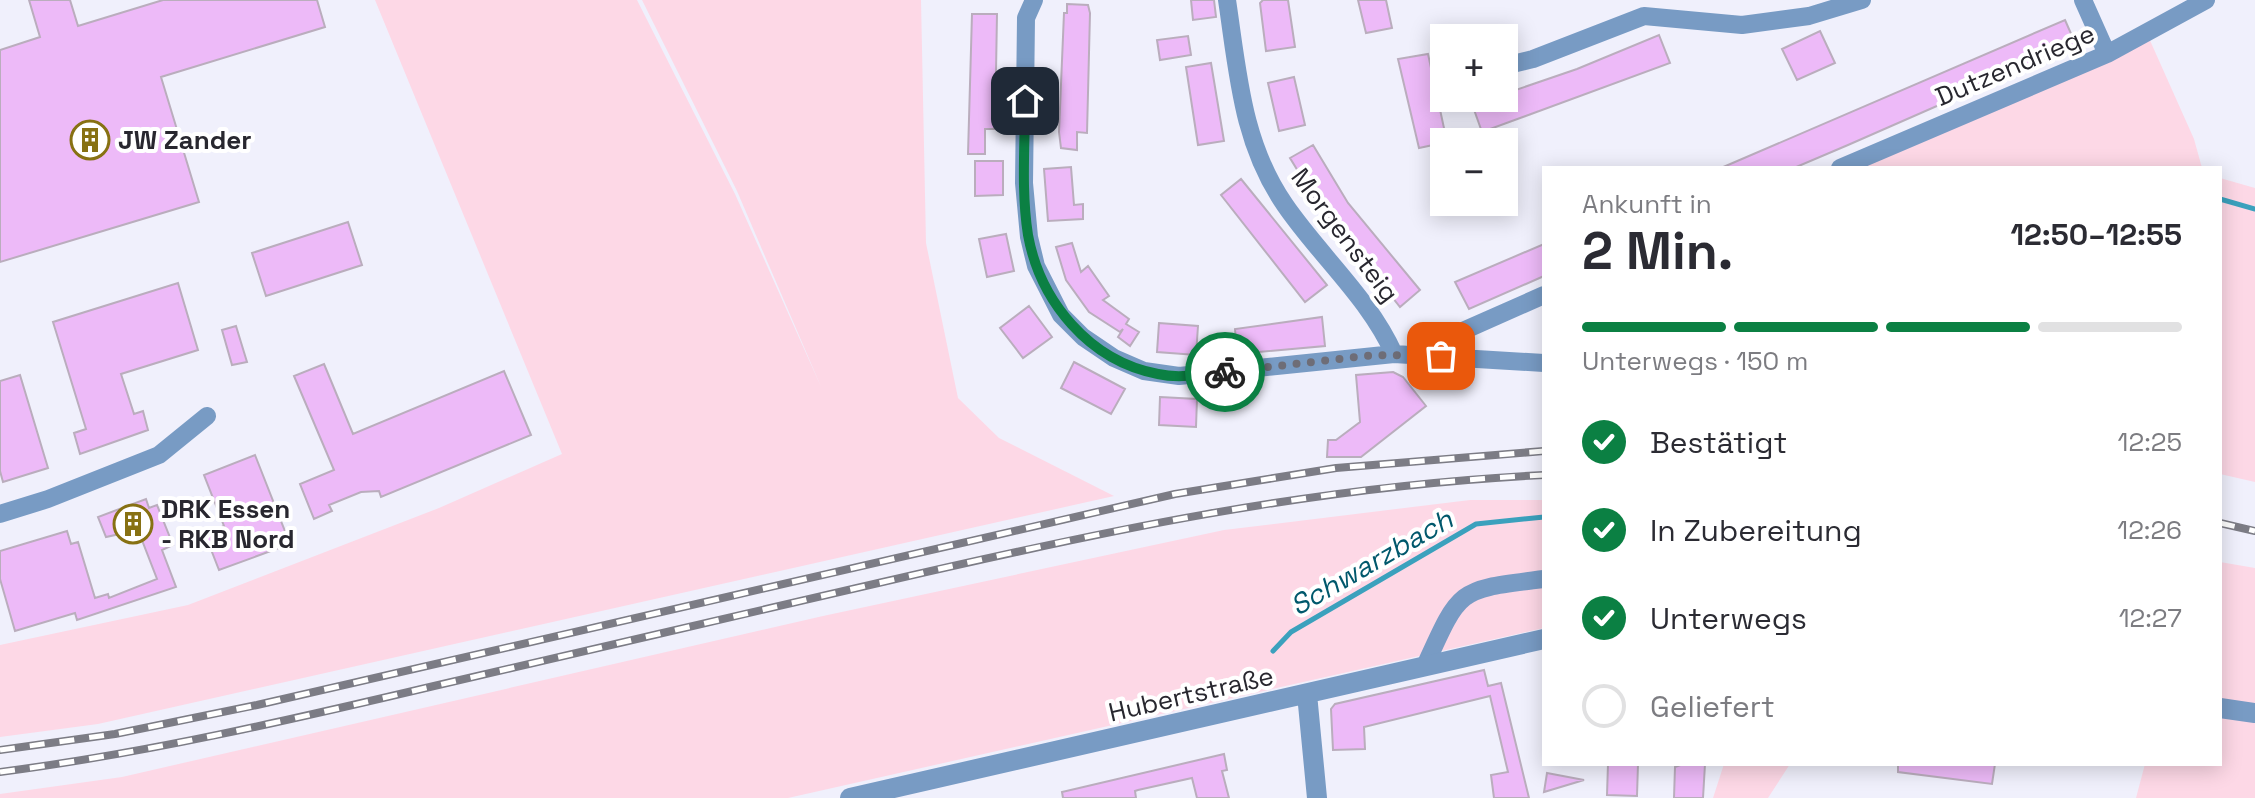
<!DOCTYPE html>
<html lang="de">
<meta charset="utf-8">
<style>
body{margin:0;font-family:"Space Grotesk",sans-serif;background:#f7f7f7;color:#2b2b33;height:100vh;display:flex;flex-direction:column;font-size:30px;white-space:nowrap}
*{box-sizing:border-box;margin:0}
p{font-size:26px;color:#7c7c81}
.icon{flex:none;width:44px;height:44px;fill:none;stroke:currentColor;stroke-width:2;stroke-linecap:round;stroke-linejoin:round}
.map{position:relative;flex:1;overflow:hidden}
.sheet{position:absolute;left:1542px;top:166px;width:680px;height:600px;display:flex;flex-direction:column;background:#fff;border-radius:0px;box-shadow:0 4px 20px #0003}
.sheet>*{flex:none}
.tools{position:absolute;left:1430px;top:24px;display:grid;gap:16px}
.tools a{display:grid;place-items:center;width:88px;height:88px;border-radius:0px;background:#fff;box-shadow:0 4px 20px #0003;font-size:40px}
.pin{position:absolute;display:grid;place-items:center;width:68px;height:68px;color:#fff;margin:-34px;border-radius:16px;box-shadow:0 4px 12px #0006}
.courier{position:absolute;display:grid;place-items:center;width:80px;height:80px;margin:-40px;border:6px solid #0b8043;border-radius:50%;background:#fff;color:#222;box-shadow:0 2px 10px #0007}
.summary em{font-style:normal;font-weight:600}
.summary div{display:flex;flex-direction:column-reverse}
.summary{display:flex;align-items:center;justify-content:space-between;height:136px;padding:0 40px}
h1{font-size:52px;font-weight:600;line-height:60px}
.bar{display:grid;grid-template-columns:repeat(4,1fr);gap:12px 8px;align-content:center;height:96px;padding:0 40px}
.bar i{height:10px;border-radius:6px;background:#e1e1e2}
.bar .selected{background:#0b8043}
.bar p{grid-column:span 4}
ol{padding:0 40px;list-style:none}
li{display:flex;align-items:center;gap:24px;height:88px}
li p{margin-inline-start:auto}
li .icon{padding:8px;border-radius:50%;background:#0b8043;color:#fff;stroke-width:4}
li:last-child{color:#7c7c81}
li i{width:44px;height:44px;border:4px solid #e1e1e2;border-radius:50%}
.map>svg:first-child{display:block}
</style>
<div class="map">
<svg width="2255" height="798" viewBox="0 0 2255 798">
<rect width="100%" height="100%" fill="#f0f0fc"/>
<!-- green -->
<path fill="#fdd8e6" d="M375,0H637L735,194L822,389L737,191L642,0H921L926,243L958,398L999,438L1114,496L98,724L0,737V645L188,605L439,508L562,454Z
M2148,36L2194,139L2202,168H1848Z
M2220,178L2255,188V482L2220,474Z
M1470,500H1544V628L788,798H0V794L122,777L823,616L1224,530Z
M2220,562L2255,568V712L2220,707Z
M2220,712L2255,717V798H2136L2145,764H2220Z
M1724,764H1790L1768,798H1713Z"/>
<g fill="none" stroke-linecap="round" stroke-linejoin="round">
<!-- stream -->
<path stroke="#3ba1bd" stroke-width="5" d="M2220,199L2255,209
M1273,651L1291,632L1476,524L1544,517"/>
</g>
<!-- building -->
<path fill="#edbaf8" stroke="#baadbd" stroke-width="2" d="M29,0H70L78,26L163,0H317L325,27L161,77L199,202L0,262V50L40,37Z
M1191,0H1214L1216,17L1193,20Z
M1263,0H1288L1295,47L1266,51L1260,3Z
M1358,0H1386L1392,28L1366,33Z
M1067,4L1088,5L1090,13L1087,133L1077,132V150L1061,148L1059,132L1064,13H1067Z
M972,14H997L995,129H985V154H968Z
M2065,20L2076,45L1848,145L1794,168H1721Z
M1820,31L1835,63L1797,80L1782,49Z
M1659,35L1670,63L1482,132L1472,104L1504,98V94L1577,69Z
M1188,36L1191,55L1160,60L1157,40Z
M1428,54L1447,142L1419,148L1398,59Z
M1211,63L1224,141L1198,145L1186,67Z
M1294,77L1305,125L1279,131L1268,83Z
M1313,145L1348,203L1420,290L1400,307L1315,199L1290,158Z
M975,161H1003V195L975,196Z
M1071,167L1074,205L1083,204V219L1048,221L1044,169Z
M1241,179L1327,285L1305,302L1221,195Z
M348,222L362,265L266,296L252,253Z
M1006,234L1014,271L987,277L979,239Z
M1072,243L1081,272L1088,266L1109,296L1103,300L1129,319L1126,324L1139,332L1130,346L1118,337L1123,329L1120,332L1089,312L1066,280L1056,247Z
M1544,244V276L1469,309L1455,282Z
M178,283L198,350L121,374L134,414L143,411L148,430L80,454L74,433L86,429L53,322Z
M1029,306L1052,337L1023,358L1000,328Z
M1322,317L1325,346L1237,354L1235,329Z
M1159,323L1198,326L1196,355L1157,352Z
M236,326L247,362L232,365L222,330Z
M1074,362L1125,389L1111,414L1061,388Z
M324,364L353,434L504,371L531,435L381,497L379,491L361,492L329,505L332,511L314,519L300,484L334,470L294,376Z
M1393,372L1403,377L1426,406L1361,457H1327L1328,440H1336L1360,422L1356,375Z
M20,375L48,468L3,482L0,471V381Z
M1160,397L1197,399L1196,427L1159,425Z
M255,455L290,544L219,570L205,534L224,526L204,475Z
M146,499L149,508L157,505L173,545L162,550L176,587L77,620L75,613L15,631L0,579V551L67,531L71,544L78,542L95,598L108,594L109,598L157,579L138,530L106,537L98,517Z
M1484,670L1488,686L1501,683L1529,798H1494L1491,775L1508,772L1490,696L1364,727L1365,749L1333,750L1331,709L1335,704Z
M1224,754L1227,770L1222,771L1229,798H1197L1192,778L1138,790L1135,791L1136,798H1063L1062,792Z
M1608,764H1638L1637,796L1607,795Z
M1683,764H1705L1703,798H1674L1675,767Z
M1898,764H1995L1992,784L1898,772Z
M1547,773L1584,780L1544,792Z"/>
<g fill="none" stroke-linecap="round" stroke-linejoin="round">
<!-- minor -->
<path stroke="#789bc4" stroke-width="18" d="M1034,0L1026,18L1024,183L1029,237L1036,266L1061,315L1083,337L1114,358L1144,371L1179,376L1394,354L1544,363
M1227,0C1238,73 1242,143 1285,205C1320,256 1369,298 1394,354
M2083,0L2107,54
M1504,66L1533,59L1644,16L1742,25L1809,16L1862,0
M1840,168L2107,54L2206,0
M1464,357L1465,330L1544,295
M0,514L48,499L159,455L207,416
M1425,666C1461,586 1458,590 1544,579"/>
<!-- tertiary -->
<path stroke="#789bc4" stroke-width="20" d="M1307,694L1317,798
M2220,708L2255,713
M850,798L1544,639"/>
<defs>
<path id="rail" d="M2220,523L2255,531
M0,750L115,734L257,705L1175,494L1336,468L1544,451
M0,772C147,753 290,720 434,686C581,652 727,618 874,584C1098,532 1313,486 1544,475"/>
</defs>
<!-- rail casing -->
<use href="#rail" stroke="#7c7c85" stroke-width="8"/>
<!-- rail -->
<use href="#rail" stroke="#fff" stroke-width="5" stroke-dasharray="15" stroke-linecap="butt"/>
</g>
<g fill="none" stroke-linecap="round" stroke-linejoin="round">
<!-- done -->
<path stroke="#6e6d77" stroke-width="8" stroke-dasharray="0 14.4" d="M1225,372L1374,355L1441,356"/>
<!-- route -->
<path stroke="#0b8043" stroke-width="10" d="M1025,101C1025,145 1021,191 1028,235C1040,301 1089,361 1158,374C1180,379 1202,374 1225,372"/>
</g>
<!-- icons -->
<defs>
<symbol id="building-ring" viewBox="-11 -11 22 22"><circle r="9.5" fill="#fff" stroke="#877113" stroke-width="1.5"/><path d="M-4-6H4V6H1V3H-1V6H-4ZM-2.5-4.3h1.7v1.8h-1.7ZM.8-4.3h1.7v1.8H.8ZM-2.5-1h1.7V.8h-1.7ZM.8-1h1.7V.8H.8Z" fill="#877113"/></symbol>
</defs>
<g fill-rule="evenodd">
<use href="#building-ring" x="68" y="118" width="44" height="44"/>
<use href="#building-ring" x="111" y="502" width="44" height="44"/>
</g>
<g text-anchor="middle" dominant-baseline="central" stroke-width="8" stroke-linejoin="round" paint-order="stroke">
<!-- street labels -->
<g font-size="26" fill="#28272f" stroke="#fff">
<text transform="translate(2015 65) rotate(-23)">Dutzendriege</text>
<text transform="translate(1345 235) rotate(53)">Morgensteig</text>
<text transform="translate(1191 694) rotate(-13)">Hubertstraße</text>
</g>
<!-- poi labels -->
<g font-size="26" font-weight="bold" fill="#28272f" stroke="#fff" text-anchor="start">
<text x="118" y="140">JW Zander</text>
<text x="161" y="509">DRK Essen<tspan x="161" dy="30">- RKB Nord</tspan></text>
</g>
<!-- water labels -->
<g font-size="28" font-style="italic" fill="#00586c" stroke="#fff">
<text transform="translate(1371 562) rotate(-30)">Schwarzbach</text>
</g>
</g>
</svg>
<div class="tools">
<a>+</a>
<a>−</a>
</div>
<div class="pin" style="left:1441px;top:356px;background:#ea580c"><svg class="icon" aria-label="bag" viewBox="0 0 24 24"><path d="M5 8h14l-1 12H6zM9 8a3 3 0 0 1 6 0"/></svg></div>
<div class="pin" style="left:1025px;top:101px;background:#1f2937"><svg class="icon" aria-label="home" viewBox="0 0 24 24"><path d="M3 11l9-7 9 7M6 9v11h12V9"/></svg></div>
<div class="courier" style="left:1225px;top:372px"><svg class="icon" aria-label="bike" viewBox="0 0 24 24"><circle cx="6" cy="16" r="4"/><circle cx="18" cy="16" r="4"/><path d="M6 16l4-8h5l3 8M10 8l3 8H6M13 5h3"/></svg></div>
<section class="sheet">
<div class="summary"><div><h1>2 Min.</h1><p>Ankunft in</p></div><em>12:50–12:55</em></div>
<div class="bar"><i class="selected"></i><i class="selected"></i><i class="selected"></i><i></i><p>Unterwegs · 150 m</p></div>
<ol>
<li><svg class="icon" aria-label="check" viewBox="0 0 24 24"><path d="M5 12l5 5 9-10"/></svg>Bestätigt<p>12:25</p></li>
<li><svg class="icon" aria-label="check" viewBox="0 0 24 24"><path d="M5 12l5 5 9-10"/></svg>In Zubereitung<p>12:26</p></li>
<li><svg class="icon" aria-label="check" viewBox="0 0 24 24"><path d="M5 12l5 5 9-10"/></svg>Unterwegs<p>12:27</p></li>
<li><i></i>Geliefert</li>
</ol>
</section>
</div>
